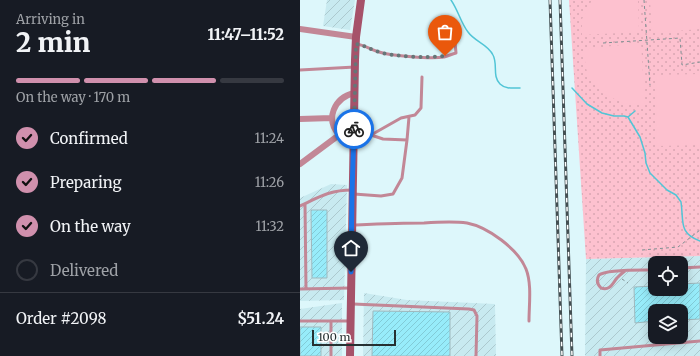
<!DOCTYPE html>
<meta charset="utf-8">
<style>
body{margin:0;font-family:Merriweather,serif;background:#242831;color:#f1f3f6;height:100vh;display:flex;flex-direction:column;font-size:15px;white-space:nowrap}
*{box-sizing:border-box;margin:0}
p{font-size:13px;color:#9ea1a6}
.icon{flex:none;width:22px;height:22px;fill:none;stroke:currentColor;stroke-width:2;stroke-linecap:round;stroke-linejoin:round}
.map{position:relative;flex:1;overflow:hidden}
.details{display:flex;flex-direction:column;background:#171b24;width:300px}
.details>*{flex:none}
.tools{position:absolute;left:348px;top:256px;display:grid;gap:8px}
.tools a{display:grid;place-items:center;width:40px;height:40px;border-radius:8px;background:#171b24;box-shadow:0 2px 10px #0003;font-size:20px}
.scale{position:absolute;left:12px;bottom:10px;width:84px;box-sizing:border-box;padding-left:4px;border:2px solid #263032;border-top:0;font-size:11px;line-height:14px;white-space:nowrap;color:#263032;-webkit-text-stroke:3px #fff;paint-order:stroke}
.pin{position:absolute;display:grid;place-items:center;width:34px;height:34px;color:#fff;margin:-41px -17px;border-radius:50% 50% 50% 0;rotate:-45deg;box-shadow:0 0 4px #0007}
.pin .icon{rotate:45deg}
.courier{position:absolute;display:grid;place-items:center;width:40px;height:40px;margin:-20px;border:3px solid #1a73e8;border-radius:50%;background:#fff;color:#222;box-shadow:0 1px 5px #0007}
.summary em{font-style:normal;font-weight:800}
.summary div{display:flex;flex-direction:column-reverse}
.summary{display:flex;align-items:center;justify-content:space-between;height:68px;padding:0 16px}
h1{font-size:26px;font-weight:800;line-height:30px}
.bar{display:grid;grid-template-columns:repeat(4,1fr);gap:6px 4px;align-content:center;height:48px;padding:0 16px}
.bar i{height:5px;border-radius:3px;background:#363941}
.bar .active{background:#d090ad}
.bar p{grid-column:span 4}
.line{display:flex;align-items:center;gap:10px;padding:0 16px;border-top:1px solid #363941}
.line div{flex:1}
ol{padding:0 16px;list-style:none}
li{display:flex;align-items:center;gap:12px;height:44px}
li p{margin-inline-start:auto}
li .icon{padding:4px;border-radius:50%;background:#d090ad;color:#111;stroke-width:4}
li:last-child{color:#9ea1a6}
li i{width:22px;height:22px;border:2px solid #363941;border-radius:50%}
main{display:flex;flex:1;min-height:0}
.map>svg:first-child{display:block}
</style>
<main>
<section class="details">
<div class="summary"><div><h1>2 min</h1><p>Arriving in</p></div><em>11:47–11:52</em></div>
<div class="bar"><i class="active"></i><i class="active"></i><i class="active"></i><i></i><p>On the way · 170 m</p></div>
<ol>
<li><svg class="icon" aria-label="check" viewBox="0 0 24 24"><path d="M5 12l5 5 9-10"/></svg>Confirmed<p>11:24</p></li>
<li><svg class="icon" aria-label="check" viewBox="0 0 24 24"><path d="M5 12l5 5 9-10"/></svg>Preparing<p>11:26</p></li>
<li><svg class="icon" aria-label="check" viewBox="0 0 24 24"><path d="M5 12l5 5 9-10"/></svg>On the way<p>11:32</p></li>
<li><i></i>Delivered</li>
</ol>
<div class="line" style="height:52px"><div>Order #2098</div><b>$51.24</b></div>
</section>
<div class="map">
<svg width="400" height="356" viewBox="0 0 400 356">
<defs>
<pattern id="industrial-furrows" width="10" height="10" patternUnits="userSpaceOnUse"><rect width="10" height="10" fill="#c8eaf0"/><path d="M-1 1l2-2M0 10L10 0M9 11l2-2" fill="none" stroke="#acc9ce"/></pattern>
<pattern id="grass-dots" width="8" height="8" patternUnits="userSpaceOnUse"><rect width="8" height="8" fill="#fdc1cf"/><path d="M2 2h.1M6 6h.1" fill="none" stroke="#d9a6b2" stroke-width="1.8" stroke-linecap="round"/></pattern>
<pattern id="building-hatch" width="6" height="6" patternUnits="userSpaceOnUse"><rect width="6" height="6" fill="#97ecfa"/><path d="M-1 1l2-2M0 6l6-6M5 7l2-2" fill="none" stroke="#82cbd7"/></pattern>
</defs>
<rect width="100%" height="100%" fill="#ddf7fb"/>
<!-- industrial -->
<path fill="url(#industrial-furrows)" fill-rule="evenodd" d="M27,0H55L50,30L23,26Z
M31,184L47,185L44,300L0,301V198Z
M400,256V356H285L286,259ZM355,263H381V289H355ZM355,311H381V337H355Z
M64,293L107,300L195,304L196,356H63Z
M42,303V356H0V309Z"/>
<!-- grass -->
<path fill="url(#grass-dots)" d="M269,0H400V256L286,259Z"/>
<!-- garden -->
<path fill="#fdc1cf" d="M292,0H338L339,32L282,35V19Z
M350,0H400V29L352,33Z
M341,43L345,105L323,103L302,93L287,73L283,49Z
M400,74V145L357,146L356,75Z"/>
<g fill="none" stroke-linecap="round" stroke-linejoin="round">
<!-- stream -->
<path stroke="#51c5d6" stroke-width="1.5" d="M151,0C158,10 161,23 168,32C175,42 188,44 193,55C198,64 192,76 200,84C205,89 213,88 220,88
M272,88L287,104L302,113L314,116H324L328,117L340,137L345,153L346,163L350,173L367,190L376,195L381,202C384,221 378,233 400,241
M328,117L335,111"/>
</g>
<!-- building -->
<path fill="url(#building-hatch)" stroke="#a0b9be" d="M11,210H27V278H12Z
M400,283V319L381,320V311H355V321L335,323L334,287L355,286V289H381V284Z
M73,311L150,312V356H72Z
M0,327H21V356H0Z"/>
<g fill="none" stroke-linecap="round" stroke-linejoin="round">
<!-- path -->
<path stroke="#7e9093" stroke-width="1" stroke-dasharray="3 3" stroke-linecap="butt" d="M344,0L350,85
M303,43L380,38L382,65L400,62
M342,250L378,247L400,230
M322,279L328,283"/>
<!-- lane -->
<path stroke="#c28796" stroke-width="3" d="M56,44C65,45 71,50 79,52C92,56 131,59 144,57C148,56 152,54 156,53L155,42
M0,70L55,67
M71,135L101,118L115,115L121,108L122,77
M54,139L71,135L83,139L107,140L102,178L93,194L81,196L54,194
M107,140L109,117
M5,204L6,289
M0,206C19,197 30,190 52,190
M53,225C77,224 100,223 124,223C138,222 153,221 167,223C188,227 218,249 226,269C232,284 229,305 229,321
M381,268L400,267
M325,271C322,273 319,276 317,278C312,284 310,291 301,288C297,284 296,280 299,275C307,269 343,270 355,270
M0,289L50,288
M53,304L169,309L174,310L177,316L176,356
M0,321H50
M31,356V321
M300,356V350L400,341"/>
<!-- street -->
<path stroke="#c28796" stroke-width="6" d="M0,29L56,37
M0,119L32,118
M54,139L39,135C25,119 34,98 54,93
M0,164L39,135"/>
<!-- secondary -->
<path stroke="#a6526a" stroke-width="8" d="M50,356L55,60L56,37L61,0"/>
<defs>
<path id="rail" d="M250,0L262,356
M260,0L272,356"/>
</defs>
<!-- rail casing -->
<use href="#rail" stroke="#434f52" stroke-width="3"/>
<!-- rail -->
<use href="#rail" stroke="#fff" stroke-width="1.5" stroke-dasharray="4.5" stroke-linecap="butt"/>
</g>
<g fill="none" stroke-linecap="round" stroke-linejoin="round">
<!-- done -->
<path stroke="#667678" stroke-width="4" stroke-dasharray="0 7.2" d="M54,129L56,44C65,45 71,50 79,52C95,57 128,58 145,56"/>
<!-- route -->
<path stroke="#1a73e8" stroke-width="5" d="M51,272L52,194L54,129"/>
</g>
</svg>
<div class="tools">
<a><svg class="icon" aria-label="locate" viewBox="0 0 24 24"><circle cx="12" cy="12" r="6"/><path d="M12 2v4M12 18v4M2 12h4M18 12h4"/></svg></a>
<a><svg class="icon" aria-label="layers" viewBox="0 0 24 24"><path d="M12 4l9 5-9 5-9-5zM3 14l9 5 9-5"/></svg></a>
</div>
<div class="scale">100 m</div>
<div class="pin" style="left:145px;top:56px;background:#ea580c"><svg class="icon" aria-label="bag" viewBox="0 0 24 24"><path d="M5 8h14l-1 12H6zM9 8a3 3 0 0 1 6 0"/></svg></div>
<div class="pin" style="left:51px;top:272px;background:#1f2937"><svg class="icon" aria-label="home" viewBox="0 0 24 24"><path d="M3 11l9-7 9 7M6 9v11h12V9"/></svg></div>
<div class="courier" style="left:54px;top:129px"><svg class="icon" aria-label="bike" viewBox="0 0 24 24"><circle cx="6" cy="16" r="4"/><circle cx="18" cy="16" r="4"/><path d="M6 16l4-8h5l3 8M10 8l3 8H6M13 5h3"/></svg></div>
</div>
</main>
